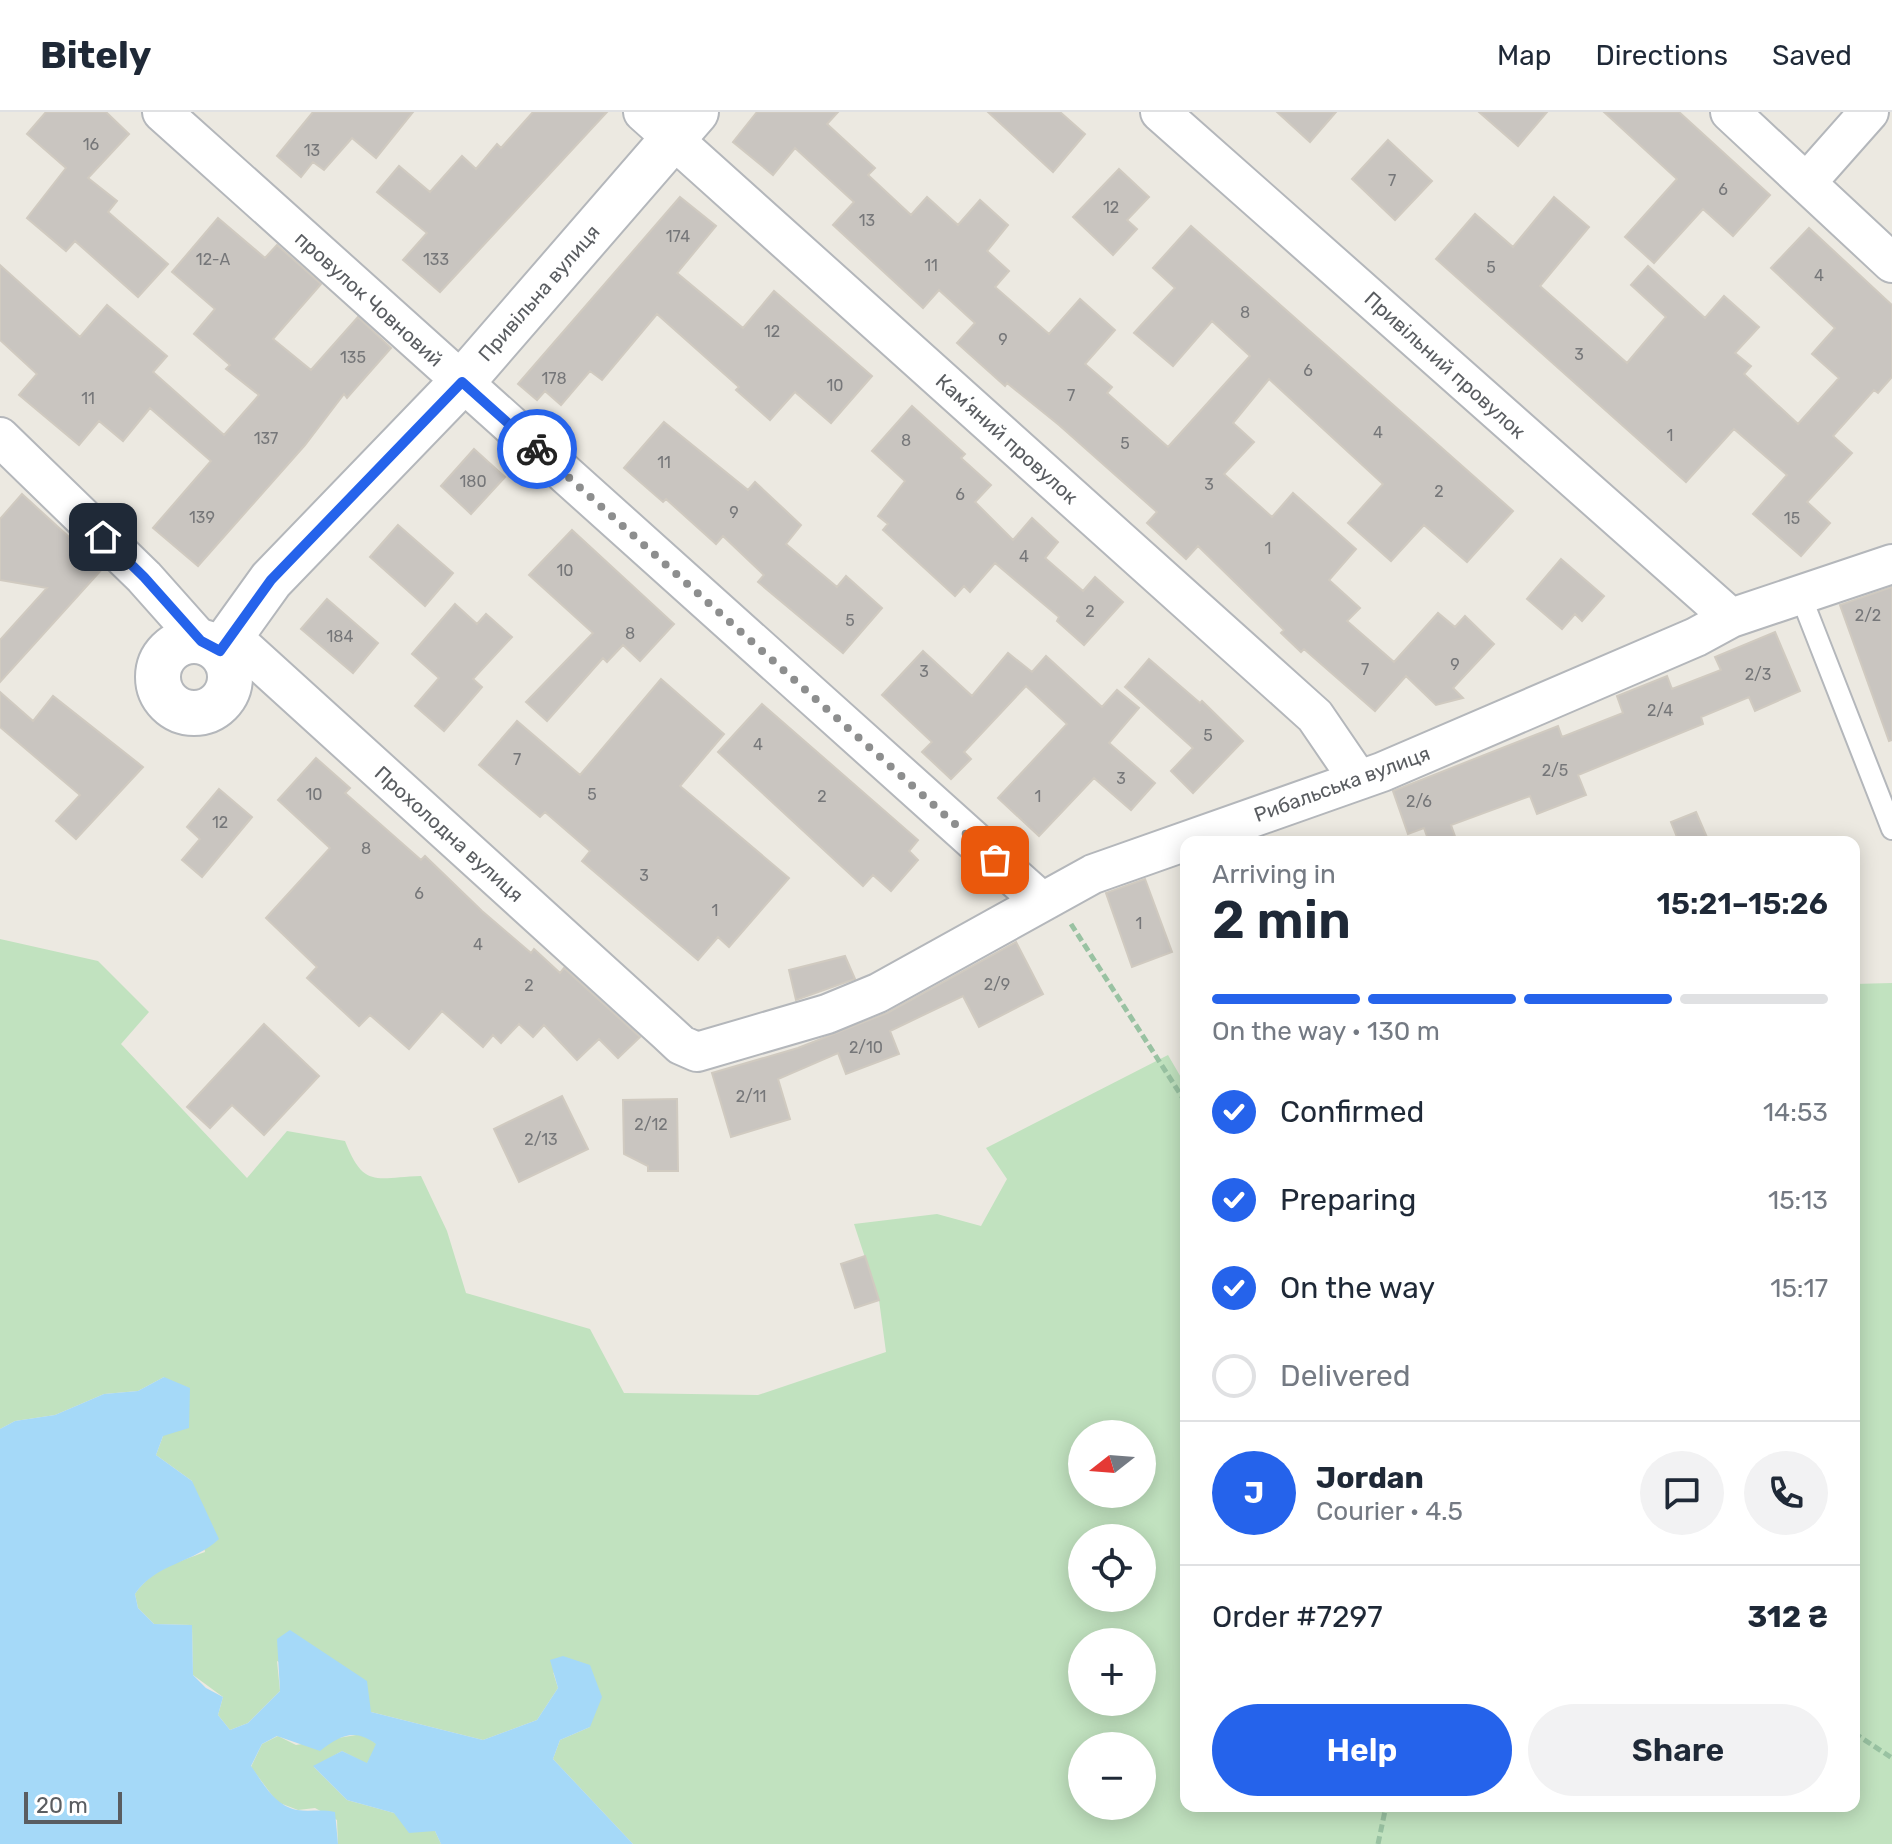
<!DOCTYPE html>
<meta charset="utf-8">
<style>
body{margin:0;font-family:Rubik,sans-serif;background:#f2f2f3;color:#1f2937;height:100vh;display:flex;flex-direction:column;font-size:30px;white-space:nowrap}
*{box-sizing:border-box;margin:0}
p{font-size:26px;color:#747a83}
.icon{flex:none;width:44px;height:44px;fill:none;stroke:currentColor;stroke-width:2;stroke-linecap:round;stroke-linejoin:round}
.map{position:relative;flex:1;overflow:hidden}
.panel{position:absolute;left:1180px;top:724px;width:680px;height:976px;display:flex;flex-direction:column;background:#fff;border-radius:16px;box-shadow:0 4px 20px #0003}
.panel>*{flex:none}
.needle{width:52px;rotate:253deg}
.controls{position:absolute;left:1068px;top:1308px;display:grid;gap:16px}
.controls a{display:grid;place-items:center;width:88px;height:88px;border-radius:50%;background:#fff;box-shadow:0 4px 20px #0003;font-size:40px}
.scale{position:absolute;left:24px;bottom:20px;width:98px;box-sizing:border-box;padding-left:8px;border:4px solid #5a5d61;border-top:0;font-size:22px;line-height:28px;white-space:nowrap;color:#5a5d61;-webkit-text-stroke:6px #fff;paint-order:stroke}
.pin{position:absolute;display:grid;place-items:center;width:68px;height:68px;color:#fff;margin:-34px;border-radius:16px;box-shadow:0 4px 12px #0006}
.courier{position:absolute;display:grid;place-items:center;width:80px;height:80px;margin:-40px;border:6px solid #2563eb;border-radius:50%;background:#fff;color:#222;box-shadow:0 2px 10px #0007}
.headline em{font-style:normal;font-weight:600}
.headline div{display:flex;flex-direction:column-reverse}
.headline{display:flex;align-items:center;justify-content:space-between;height:136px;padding:0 32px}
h1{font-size:52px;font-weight:600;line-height:60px}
.bar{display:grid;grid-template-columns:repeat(4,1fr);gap:12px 8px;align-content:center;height:96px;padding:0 32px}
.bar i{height:10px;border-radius:6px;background:#e0e1e3}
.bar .on{background:#2563eb}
.bar p{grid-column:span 4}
.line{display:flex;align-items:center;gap:20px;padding:0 32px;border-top:2px solid #e0e1e3}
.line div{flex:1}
.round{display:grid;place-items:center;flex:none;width:84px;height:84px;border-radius:42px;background:#f2f2f3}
ol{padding:0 32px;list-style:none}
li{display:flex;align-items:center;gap:24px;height:88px}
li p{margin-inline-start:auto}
li .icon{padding:8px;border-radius:50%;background:#2563eb;color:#fff;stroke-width:4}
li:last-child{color:#747a83}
li i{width:44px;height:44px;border:4px solid #e0e1e3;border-radius:50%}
.action{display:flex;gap:16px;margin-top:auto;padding:16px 32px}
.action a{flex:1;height:92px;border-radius:48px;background:#2563eb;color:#fff;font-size:32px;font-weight:600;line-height:92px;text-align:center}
.action a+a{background:#f2f2f3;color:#1f2937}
header{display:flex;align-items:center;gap:48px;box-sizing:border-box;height:112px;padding:0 40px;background:#fff;border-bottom:2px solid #e0e1e3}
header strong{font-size:38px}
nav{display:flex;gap:44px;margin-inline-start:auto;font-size:28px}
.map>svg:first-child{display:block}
</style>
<header>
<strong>Bitely</strong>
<nav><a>Map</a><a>Directions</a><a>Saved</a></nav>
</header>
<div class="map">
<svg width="1892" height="1732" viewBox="0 0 1892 1732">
<rect width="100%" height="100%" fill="#ece9e1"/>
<!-- green -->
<path fill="#c1e2bf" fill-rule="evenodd" d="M0,827L98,849L149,900L121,932L247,1066L287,1019L345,1029C364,1078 377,1065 421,1064L447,1119L466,1181L590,1217L624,1281L758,1283L886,1240L879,1188L854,1112L937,1102L981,1114L1007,1067L986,1036L1168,943L1186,974V1694H1854V872L1892,871V1732H633L553,1647L560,1628L590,1615L553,1560L558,1576L537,1608L483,1628L371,1600L277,1549L280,1579L248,1611L230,1618L218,1603L223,1585L193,1563L192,1513L154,1512L138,1496L135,1482C152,1457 178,1450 205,1440L192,1369L156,1343L163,1324L164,1265L138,1279L104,1282L55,1303L15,1309L0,1317ZM1082,1322H1142V1382H1082ZM1082,1426H1142V1486H1082ZM1082,1530H1142V1590H1082ZM1082,1634H1142V1694H1082Z
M362,1622L377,1632L367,1652L342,1639L314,1655L347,1688L394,1701L435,1719L441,1732H338L337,1708L315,1696L298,1698L277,1690L251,1655L262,1632L278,1624L296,1633Z"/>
<!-- water -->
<path fill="#a5d9f8" d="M164,1265L190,1276L189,1316L163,1324L156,1343L192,1369L219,1427C194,1451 156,1451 135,1482L138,1496L154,1512L192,1513L193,1563L206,1576L223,1585L218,1603L230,1618L248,1611L280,1579L277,1527L290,1518L367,1569L371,1600L483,1628L537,1608L558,1576L550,1548L563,1544L590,1553L602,1585L590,1615L560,1628L553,1647L633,1732H441L435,1719L409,1721L394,1701L347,1688L313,1654L342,1639L367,1651L376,1632C355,1616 340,1623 320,1639L277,1624L262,1632L251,1654C263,1671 275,1694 297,1698C309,1700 322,1697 335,1700L338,1732H0V1317L15,1309L55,1303L104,1282L138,1279Z"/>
<!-- building -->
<path fill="#c9c5c0" stroke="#d0cac0" stroke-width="2" d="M46,0H106L129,22L88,66L117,89L108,100L168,152L138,185L75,129L66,139L27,106L66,56L27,22Z
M313,0H413L376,46L352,26L324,58L313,50L301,65L277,44Z
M533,0H607L440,180L403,148L427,121L377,80L399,54L430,80L462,44L476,57L497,32L501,36Z
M757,0H838L827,12L875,56L868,63L911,103L927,85L958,113L980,88L1008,113L987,139L1009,159L995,175L1049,222L1080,187L1115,218L1085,252L1112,275L1107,281L1168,335L1250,244L1212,209L1173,254L1134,221L1175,176L1153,156L1191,114L1513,399L1467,450L1424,413L1391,449L1348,411L1383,372L1269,267L1233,311L1254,330L1224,362L1272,405L1293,381L1356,437L1329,468L1360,496L1347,509L1394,550L1438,501L1455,515L1465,504L1494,532L1453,576L1463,586L1436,593L1406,564L1375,599L1304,537L1301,540L1281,521L1284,518L1198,434L1186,447L1147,411L1157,400L1059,313L1007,271L1005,274L957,231L975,211L939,178L923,196L833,113L854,90L795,36L773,63L733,30Z
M988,0H1060L1085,22L1053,60Z
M1277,0H1336L1310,30Z
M1479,0H1547L1518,34Z
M1604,0H1679L1770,83L1733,124L1703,97L1654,151L1625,125L1677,67Z
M1388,28L1432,69L1395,108L1352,67Z
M1119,57L1149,85L1127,108L1137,117L1113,143L1073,105Z
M680,85L716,114L677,161L743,216L774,179L872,264L831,311L795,280L770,308L736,278L739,275L657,202L602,268L590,259L561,293L545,279L537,288L518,272Z
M1554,85L1589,115L1540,174L1627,251L1666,205L1631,173L1648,154L1705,206L1724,184L1759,215L1735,241L1751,254L1744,262L1798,312L1839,266L1812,242L1835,216L1771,156L1809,116L1892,193V265L1878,281L1874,278L1833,324L1852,341L1807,390L1830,411L1801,444L1753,402L1787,363L1734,317L1686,370L1436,147L1475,102L1513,135Z
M218,106L265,146L277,133L321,172L273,227L311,258L358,205L391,236L347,286L344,282L305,333L198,454L153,416L211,349L150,296L123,329L99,309L79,333L19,283L37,262L0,228V153L80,225L107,193L167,244L153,260L224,323L259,283L226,257L230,253L194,222L215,197L172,160Z
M912,294L965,342L961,346L991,373L975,390L1013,428L1032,406L1058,430L1045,446L1083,479L1095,465L1123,490L1084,533L1057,509L1059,505L995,451L970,480L964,474L955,484L883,418L888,412L878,404L905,369L872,339Z
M664,310L748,378L755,370L801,413L786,432L837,475L846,464L882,496L843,541L758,470L764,463L723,424L716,432L666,387L663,390L624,356Z
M474,337L505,365L471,402L441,374Z
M22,382L103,456L0,570V528L47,476L0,468V407Z
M398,413L453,461L425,494L370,445Z
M572,418L674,512L640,549L623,533L607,550L603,546L547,609L526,590L593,521L529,463Z
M1561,447L1604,484L1582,509L1575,502L1562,517L1527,487Z
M1892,475V628L1889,629L1840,493Z
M327,487L378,531L353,561L301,517Z
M455,492L477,512L486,502L512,525L473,567L482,575L444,619L415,594L439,566L412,542Z
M1775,520L1800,579L1755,599L1749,585L1701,605L1703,612L1578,663L1586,683L1537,702L1530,684L1451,713L1457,730H1429L1424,716L1408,722L1393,679L1558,614L1562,625L1623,601L1617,584L1667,564L1672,577L1721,558L1715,545Z
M923,539L972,584L1008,541L1032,560L1046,544L1102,595L1117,578L1139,596L1109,631L1155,671L1131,698L1094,666L1039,724L998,686L1067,612L1026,574L964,640L971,647L951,667L922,640L932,630L882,583Z
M1149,547L1200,591L1202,589L1243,629L1193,681L1171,659L1193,636L1125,575Z
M661,567L724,622L680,674L789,766L729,835L718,825L698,848L582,749L590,739L545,700L540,705L479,653L517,609L580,663Z
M0,580L33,609L53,584L143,655L76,727L56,709L80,683L0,615Z
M762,592L918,728L909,739L918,748L891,779L873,763L863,774L718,640Z
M316,646L350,676L345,681L421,748L425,744L482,799L531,841L534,837L560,861L564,856L640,925L618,946L599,927L577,948L544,913L533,925L519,912L501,931L493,923L483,935L442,899L409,937L370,903L359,914L307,866L317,855L266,806L330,736L278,688Z
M219,677L252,705L202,765L182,748L200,727L187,715Z
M1696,700L1709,730H1679L1671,710Z
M1145,767L1172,840L1132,855L1106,781Z
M1016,830L1043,882L979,915L963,884L890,919L899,942L846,962L838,941L778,967L790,1007L731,1025L712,961L798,936L887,901Z
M845,844L855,867L796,888L789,858Z
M264,912L319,964L264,1023L232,993L210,1016L187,995Z
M562,984L588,1037L519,1070L494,1017Z
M677,987L678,1059H648V1054L624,1042L623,988Z
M865,1144L879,1188L855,1196L841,1152Z"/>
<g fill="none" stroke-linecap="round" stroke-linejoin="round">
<defs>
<path id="service" d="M1800,482L1892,717"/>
<path id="minor" d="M162,0L1042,790
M643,0L1315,604L1358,667
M1160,0L1731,506
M1730,0L1892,151
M1807,70L1869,0
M0,325L144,465L201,529
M231,524L667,920L681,933L697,940L827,902L878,881L1093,762L1382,660L1696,525L1731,506L1892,452"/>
<path id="tertiary" d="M158 565a36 36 0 1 1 72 0a36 36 0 1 1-72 0Z
M220,539L271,468L462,270L696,0"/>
</defs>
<!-- service casing -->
<use href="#service" stroke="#b4b7bb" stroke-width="24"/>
<!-- minor casing -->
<use href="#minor" stroke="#b4b7bb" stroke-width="42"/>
<!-- tertiary casing -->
<use href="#tertiary" stroke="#b4b7bb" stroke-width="48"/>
<!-- path -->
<path stroke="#99c2a2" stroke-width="5" stroke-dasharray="8 4" stroke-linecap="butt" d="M1071,812L1186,991
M1854,1621L1892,1646
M1378,1732L1386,1694"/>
<!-- service -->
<use href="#service" stroke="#fff" stroke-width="20"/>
<!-- minor -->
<use href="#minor" stroke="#fff" stroke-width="38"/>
<!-- tertiary -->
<use href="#tertiary" stroke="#fff" stroke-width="44"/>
</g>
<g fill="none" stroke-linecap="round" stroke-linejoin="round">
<!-- done -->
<path stroke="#8d8e8e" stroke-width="8" stroke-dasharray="0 14.4" d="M537,337L995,748"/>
<!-- route -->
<path stroke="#2563eb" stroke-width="10" d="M103,425L144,465L201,529L220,539L271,468L462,270L537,337"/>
</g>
<g text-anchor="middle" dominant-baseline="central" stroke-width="6" stroke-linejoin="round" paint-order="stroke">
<!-- number labels -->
<g font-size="16" fill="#767779">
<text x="91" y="32">16</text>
<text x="312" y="38">13</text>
<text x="1392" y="68">7</text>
<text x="1723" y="77">6</text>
<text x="1111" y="95">12</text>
<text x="867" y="108">13</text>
<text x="678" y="124">174</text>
<text x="213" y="147">12-А</text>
<text x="436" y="147">133</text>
<text x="931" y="153">11</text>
<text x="1491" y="155">5</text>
<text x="1819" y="163">4</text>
<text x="1245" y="200">8</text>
<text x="772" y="219">12</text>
<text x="1003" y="227">9</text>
<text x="1579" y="242">3</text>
<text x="353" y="245">135</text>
<text x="1308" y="258">6</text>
<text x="554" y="266">178</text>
<text x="835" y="273">10</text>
<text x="1071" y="283">7</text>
<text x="88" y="286">11</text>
<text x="1378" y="320">4</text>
<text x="1670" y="323">1</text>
<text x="266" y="326">137</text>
<text x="906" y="328">8</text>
<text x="1125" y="331">5</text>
<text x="664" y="350">11</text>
<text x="473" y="369">180</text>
<text x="1209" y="372">3</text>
<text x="1439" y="379">2</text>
<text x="960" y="382">6</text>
<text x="734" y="400">9</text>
<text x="202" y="405">139</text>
<text x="1792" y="406">15</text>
<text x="1268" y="436">1</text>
<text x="1024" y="444">4</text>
<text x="565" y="458">10</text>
<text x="1090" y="499">2</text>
<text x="1868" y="503">2/2</text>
<text x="850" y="508">5</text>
<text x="630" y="521">8</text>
<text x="340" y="524">184</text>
<text x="1455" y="552">9</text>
<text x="1365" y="557">7</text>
<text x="924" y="559">3</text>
<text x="1758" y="562">2/3</text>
<text x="1660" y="598">2/4</text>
<text x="1208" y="623">5</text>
<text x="758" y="632">4</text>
<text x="517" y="647">7</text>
<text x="1555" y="658">2/5</text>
<text x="1121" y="666">3</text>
<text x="314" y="682">10</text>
<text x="592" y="682">5</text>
<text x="822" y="684">2</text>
<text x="1038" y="684">1</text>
<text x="1419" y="689">2/6</text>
<text x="220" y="710">12</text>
<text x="366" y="736">8</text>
<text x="644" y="763">3</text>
<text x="419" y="781">6</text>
<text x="715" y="798">1</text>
<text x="1139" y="811">1</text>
<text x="478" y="832">4</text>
<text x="997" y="872">2/9</text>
<text x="529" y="873">2</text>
<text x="866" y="935">2/10</text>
<text x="751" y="984">2/11</text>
<text x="651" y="1012">2/12</text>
<text x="541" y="1027">2/13</text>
</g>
<!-- street labels -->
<g font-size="20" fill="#5a5d61" stroke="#fff">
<text transform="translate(539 181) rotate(-49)">Привільна вулиця</text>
<text transform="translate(369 187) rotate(42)">провулок Човновий</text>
<text transform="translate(1445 253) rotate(42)">Привільний провулок</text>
<text transform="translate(1007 327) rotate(42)">Камʼяний провулок</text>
<text transform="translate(1342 672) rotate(-20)">Рибальська вулиця</text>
<text transform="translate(449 722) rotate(42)">Прохолодна вулиця</text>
</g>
</g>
</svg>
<div class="controls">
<a><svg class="needle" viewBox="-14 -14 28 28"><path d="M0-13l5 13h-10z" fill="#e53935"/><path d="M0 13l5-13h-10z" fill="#747a83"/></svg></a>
<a><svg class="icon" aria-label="locate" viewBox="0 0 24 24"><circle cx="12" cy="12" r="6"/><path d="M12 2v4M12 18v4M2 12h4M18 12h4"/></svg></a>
<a>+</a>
<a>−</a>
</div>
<div class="scale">20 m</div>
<div class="pin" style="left:995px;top:748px;background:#ea580c"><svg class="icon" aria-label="bag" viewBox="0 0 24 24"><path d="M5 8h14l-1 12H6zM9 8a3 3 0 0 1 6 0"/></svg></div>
<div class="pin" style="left:103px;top:425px;background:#1f2937"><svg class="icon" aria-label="home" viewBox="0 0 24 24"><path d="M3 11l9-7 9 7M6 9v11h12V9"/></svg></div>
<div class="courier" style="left:537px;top:337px"><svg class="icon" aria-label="bike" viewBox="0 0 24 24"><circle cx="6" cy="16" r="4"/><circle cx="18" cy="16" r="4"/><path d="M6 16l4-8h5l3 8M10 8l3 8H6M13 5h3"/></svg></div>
<section class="panel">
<div class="headline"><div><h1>2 min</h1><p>Arriving in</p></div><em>15:21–15:26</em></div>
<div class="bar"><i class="on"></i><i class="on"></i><i class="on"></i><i></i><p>On the way · 130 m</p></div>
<ol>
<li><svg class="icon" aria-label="check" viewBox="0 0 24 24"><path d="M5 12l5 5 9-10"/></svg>Confirmed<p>14:53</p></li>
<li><svg class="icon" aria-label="check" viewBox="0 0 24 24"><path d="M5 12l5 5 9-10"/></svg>Preparing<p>15:13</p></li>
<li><svg class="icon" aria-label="check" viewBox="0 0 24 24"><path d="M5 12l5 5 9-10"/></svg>On the way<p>15:17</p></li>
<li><i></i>Delivered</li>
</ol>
<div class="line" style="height:144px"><b class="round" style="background:#2563eb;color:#fff">J</b><div><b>Jordan</b><p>Courier · 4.5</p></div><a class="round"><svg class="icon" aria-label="chat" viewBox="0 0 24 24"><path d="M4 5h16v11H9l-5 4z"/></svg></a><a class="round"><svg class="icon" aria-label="phone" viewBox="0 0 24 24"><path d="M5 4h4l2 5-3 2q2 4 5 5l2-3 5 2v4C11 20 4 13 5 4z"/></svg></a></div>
<div class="line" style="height:104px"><div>Order #7297</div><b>312 ₴</b></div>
<div class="action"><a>Help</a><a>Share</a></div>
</section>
</div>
